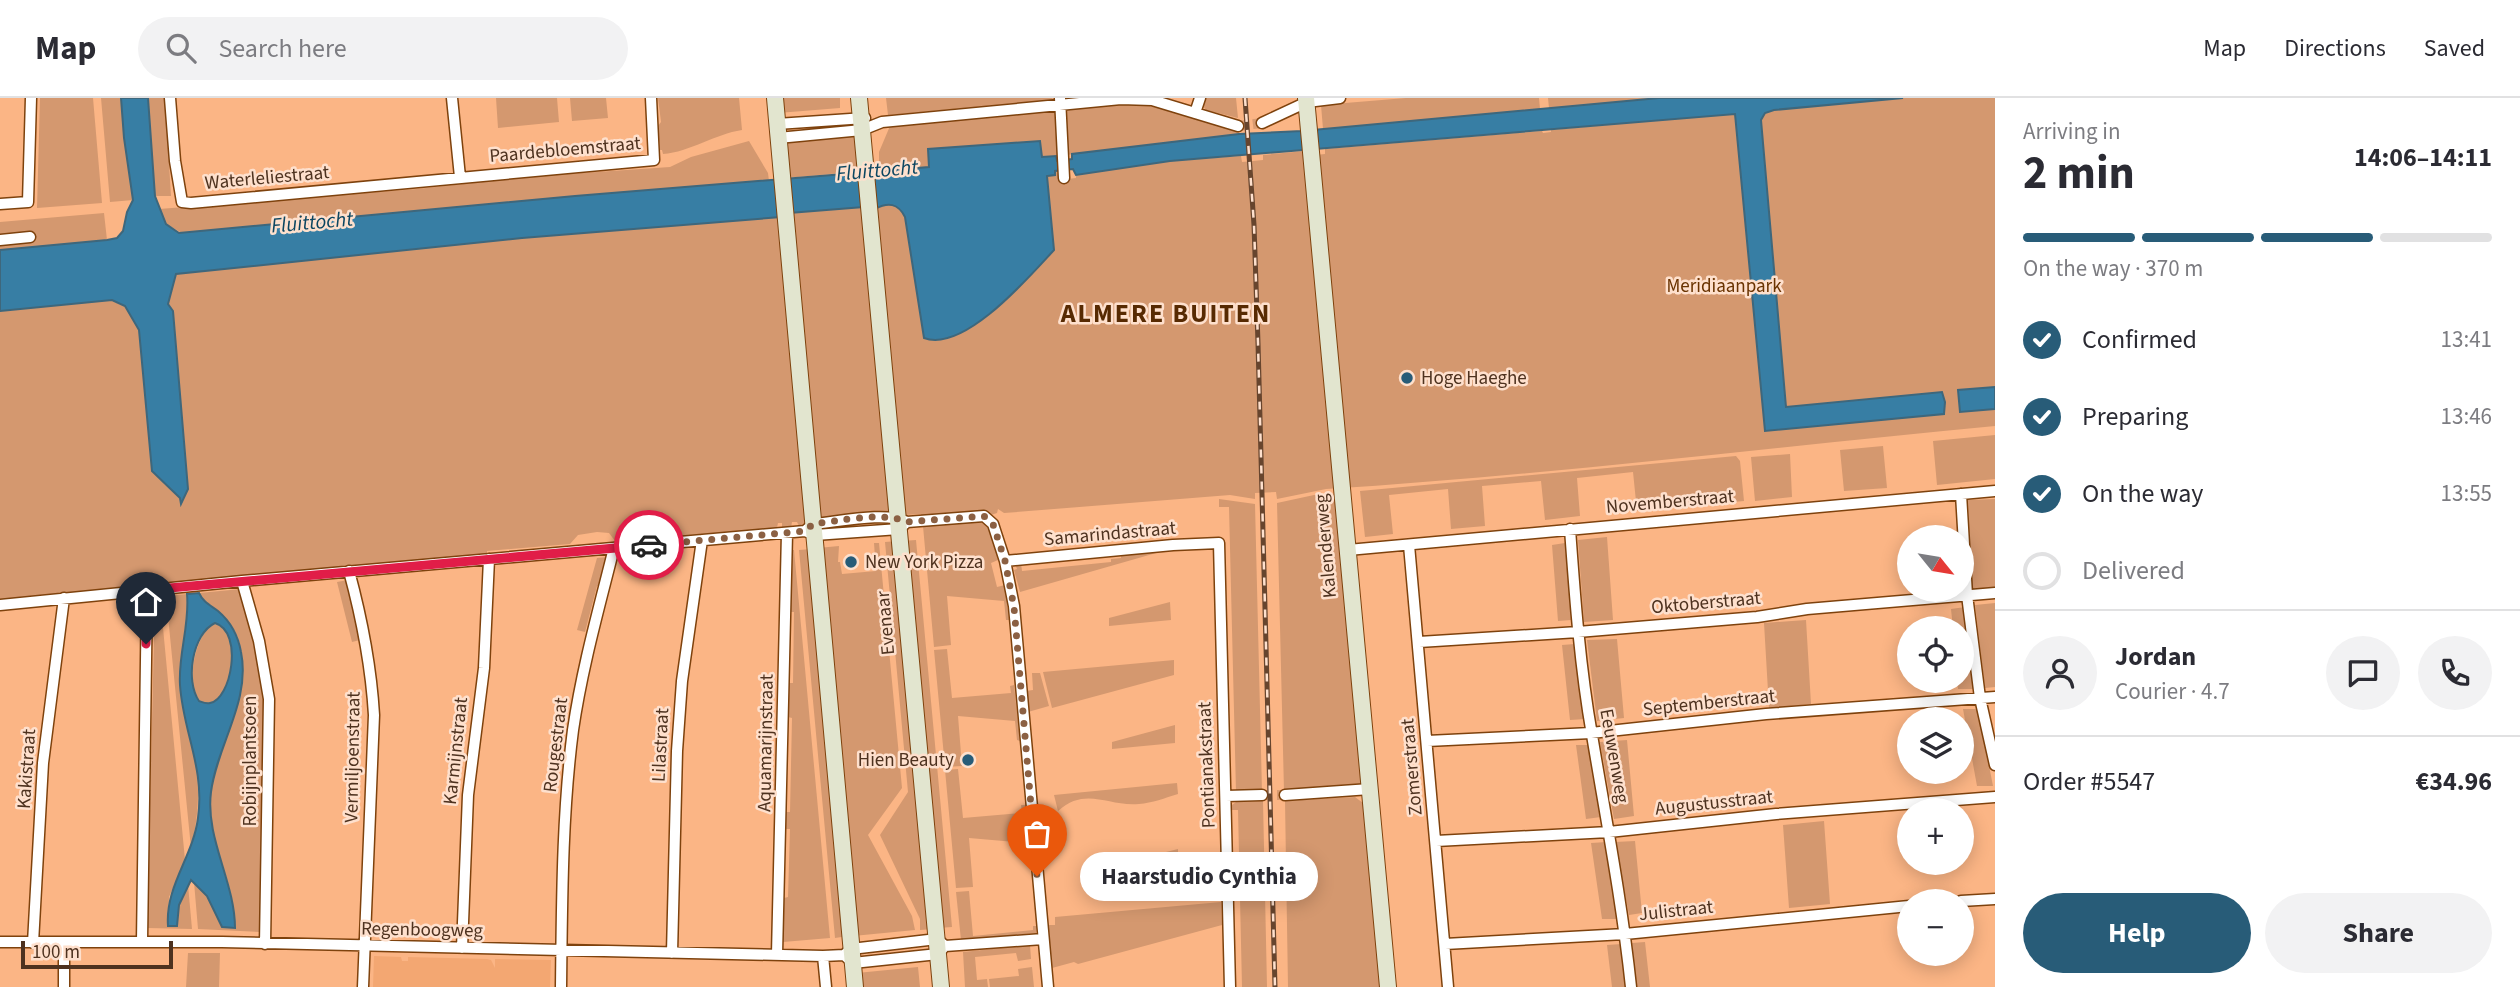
<!DOCTYPE html>
<meta charset="utf-8">
<style>
body{margin:0;font-family:"Source Sans 3",sans-serif;background:#f2f2f3;color:#2b2b33;height:100vh;display:flex;flex-direction:column;font-size:26px;white-space:nowrap}
*{box-sizing:border-box;margin:0}
p{font-size:23px;color:#7c7c81}
.icon{flex:none;width:38px;height:38px;fill:none;stroke:currentColor;stroke-width:2;stroke-linecap:round;stroke-linejoin:round}
.map{position:relative;flex:1;overflow:hidden}
.sheet{display:flex;flex-direction:column;background:#fff;width:525px}
.sheet>*{flex:none}
.needle{width:46px;rotate:120deg}
.buttons{position:absolute;left:1897px;top:427px;display:grid;gap:14px}
.buttons a{display:grid;place-items:center;width:77px;height:77px;border-radius:50%;background:#fff;box-shadow:0 4px 18px #0003;font-size:35px}
.scale{position:absolute;left:21px;bottom:18px;width:152px;box-sizing:border-box;padding-left:7px;border:4px solid #4e321f;border-top:0;font-size:19px;line-height:24px;white-space:nowrap;color:#4e321f;-webkit-text-stroke:5px #fee0cd;paint-order:stroke}
.pin{position:absolute;display:grid;place-items:center;width:60px;height:60px;color:#fff;margin:-72px -30px;border-radius:50% 50% 50% 0;rotate:-45deg;box-shadow:0 0 7px #0007}
.pin .icon{rotate:45deg}
.courier{position:absolute;display:grid;place-items:center;width:70px;height:70px;margin:-35px;border:5px solid #e11d48;border-radius:50%;background:#fff;color:#222;box-shadow:0 2px 9px #0007}
.bubble{position:absolute;height:49px;border-radius:24px;background:#fff;box-shadow:0 4px 18px #0003;font-size:23px;font-weight:700;line-height:49px;text-align:center}
.headline em{font-style:normal;font-weight:700}
.headline div{display:flex;flex-direction:column-reverse}
.headline{display:flex;align-items:center;justify-content:space-between;height:119px;padding:0 28px}
h1{font-size:46px;font-weight:700;line-height:52px}
.bar{display:grid;grid-template-columns:repeat(4,1fr);gap:10px 7px;align-content:center;height:84px;padding:0 28px}
.bar i{height:9px;border-radius:5px;background:#e1e1e2}
.bar .active{background:#285c78}
.bar p{grid-column:span 4}
.line{display:flex;align-items:center;gap:18px;padding:0 28px;border-top:2px solid #e1e1e2}
.line div{flex:1}
.round{display:grid;place-items:center;flex:none;width:74px;height:74px;border-radius:37px;background:#f2f2f3}
ol{padding:0 28px;list-style:none}
li{display:flex;align-items:center;gap:21px;height:77px}
li p{margin-inline-start:auto}
li .icon{padding:7px;border-radius:50%;background:#285c78;color:#fff;stroke-width:4}
li:last-child{color:#7c7c81}
li i{width:38px;height:38px;border:4px solid #e1e1e2;border-radius:50%}
.action{display:flex;gap:14px;margin-top:auto;padding:14px 28px}
.action a{flex:1;height:80px;border-radius:42px;background:#285c78;color:#fff;font-size:28px;font-weight:700;line-height:80px;text-align:center}
.action a+a{background:#f2f2f3;color:#2b2b33}
header{display:flex;align-items:center;gap:42px;box-sizing:border-box;height:98px;padding:0 35px;background:#fff;border-bottom:2px solid #e1e1e2}
header strong{font-size:33px}
nav{display:flex;gap:38px;margin-inline-start:auto;font-size:24px}
.search{width:490px;height:63px;background:#f2f2f3;display:flex;align-items:center;gap:18px;box-sizing:border-box;padding:0 24px;border-radius:38px;color:#7c7c81;font-size:26px}
main{display:flex;flex:1;min-height:0}
.map>svg:first-child{display:block}
</style>
<header>
<strong>Map</strong>
<div class="search"><svg class="icon" aria-label="search" viewBox="0 0 24 24"><circle cx="10" cy="10" r="6"/><path d="M15 15l6 6"/></svg>Search here</div>
<nav><a>Map</a><a>Directions</a><a>Saved</a></nav>
</header>
<main>
<div class="map">
<svg width="1995" height="889" viewBox="0 0 1995 889">
<rect width="100%" height="100%" fill="#fbb585"/>
<!-- built -->
<path fill="#f3a772" d="M374,858L401,859L402,863H408V859L487,861L491,862L495,870V861L551,862L550,889H373Z"/>
<!-- green -->
<path fill="#d4986f" d="M40,0H93L102,105L37,110Z
M101,0H121L124,40L133,102L110,104Z
M148,0H165L171,98H155Z
M496,0H557L559,24L498,30Z
M570,0H606L608,20L572,23Z
M658,0H739L742,32C715,36 690,54 663,56L662,52H660L658,28L661,24Z
M777,0H840V10L778,15Z
M886,0H1053L1051,2L888,17Z
M1205,0H1236L1238,20L1206,12L1203,8Z
M1406,0H1539L1540,11L1323,31L1321,7Z
M1548,0H1659L1549,10Z
M1903,0H1995V328C1772,349 1549,377 1326,391L1277,401L1276,394L1255,395V401L1230,397L1004,415L998,411L997,415L991,417L987,415L921,418V416L807,423L799,428L797,424H792L791,430L782,431V425H778L776,434L624,446L628,434L618,435L615,443L609,435L597,434L578,437L570,446L487,453V459L350,471L348,468H341V472L0,504V206L172,167L1047,83L1046,77L1057,72L1059,82L1076,80V77L1170,63L1241,58L1242,64L1263,62V57L1305,53L1306,58L1325,56V51L1542,33L1543,35L1551,34V32Z
M1121,7H1146L1239,31V36L1042,60L1039,43L928,52L929,69L879,73V54L890,28Z
M860,35L863,73L786,80L783,42Z
M749,43L768,75L769,83L575,98L182,135L166,126L159,111L417,91L538,78L670,69L691,59Z
M104,115L107,142L0,152V124Z
M1995,337V381L1937,387L1933,343Z
M1883,348L1887,390L1844,393L1840,352Z
M1790,356L1792,399L1755,403L1751,359Z
M1736,358L1740,363L1744,403L1637,413L1633,374L1577,380L1580,418L1545,422L1541,383L1482,388L1485,428L1451,431L1448,391L1389,397L1393,436L1365,439L1360,393Z
M1338,396L1362,686L1284,693L1277,405L1314,397Z
M1219,401L1255,406L1262,694H1236L1229,409H1219Z
M1995,401V489L1971,491L1968,402Z
M983,423L990,430L998,462L991,465L997,489L1005,487L1009,522H1006L1004,503L947,498L951,547L934,549L923,428Z
M1607,439L1613,522L1584,524L1578,442Z
M916,442L952,829L938,830L902,443Z
M898,443L933,831L920,832V821L880,737L908,694L885,444Z
M874,445H879L902,690L868,737L912,818L915,832L853,838L818,450L839,448L838,464H840L842,476L876,473Z
M1565,445L1571,522L1558,523L1552,447Z
M812,451L848,838L835,840L799,452Z
M1170,451L1020,494L1014,472L1017,471L1015,466L1021,465L1022,473L1111,464V461L1121,460V456Z
M791,452H794L830,840L783,844L784,800L788,799L790,731H785V714H790L792,620L788,619L789,585H793L794,514H790Z
M608,459L601,488H597L585,534L577,532L597,460Z
M348,482L360,542L352,544L337,484Z
M241,491L265,598L261,834L198,831L194,784L203,792L212,807L235,830C236,786 209,745 210,705C212,649 254,599 239,543C232,516 207,515 199,495Z
M187,496C190,527 178,556 180,587C181,603 186,618 190,634C200,674 201,710 191,750L166,498Z
M160,498L185,762L169,799L168,827L177,828L179,807L188,787L192,831L147,830L155,499Z
M1170,504L1171,522L1109,528V520Z
M1995,505V589L1985,590L1975,507Z
M1965,509L1973,591H1958L1957,583H1962V530H1953L1951,511Z
M1806,522L1811,606L1769,610L1764,525Z
M215,525C246,535 229,609 206,605C183,602 192,536 215,525Z
M1617,541L1624,620L1597,623L1587,542Z
M1575,546L1585,621L1570,622L1562,547Z
M947,551L952,600L1011,595L1010,588L1014,587L1020,643L1017,642L1015,623L958,618L962,668L945,669L934,552Z
M1174,562V577L1052,610L1043,574Z
M1032,575H1040L1049,608L1028,614L1026,593L1033,592Z
M1963,611H1978L1993,688H1977Z
M1175,627V645L1112,651V644Z
M1627,642L1634,718L1614,721L1600,644Z
M1576,647H1589L1601,719L1586,721Z
M958,671L963,720L1022,715L1021,707H1025L1032,764H1028L1026,745L969,740L973,789L956,790L945,672Z
M1177,685L1178,696C1165,700 1152,705 1139,706C1108,709 1086,688 1058,713L1054,697Z
M1355,699L1367,708L1384,889H1288L1285,703Z
M1263,703L1267,889H1242L1238,712H1231L1232,707L1236,704Z
M1824,723L1830,806L1789,810L1783,727Z
M1635,743L1642,815L1629,817L1615,744Z
M1607,744L1618,821H1602L1591,745Z
M1178,751V768L1114,773V767Z
M969,793L973,838L1033,832V828H1037L1036,835L961,842L956,794Z
M1221,804L1222,827L1078,866L1074,864L1052,870L1048,827H1055V819Z
M1645,844L1650,889H1636L1632,845Z
M1622,846L1626,889H1612L1607,847Z
M1030,847L1031,861L1018,863L1016,855L975,859L977,882L987,881L988,889H965L963,854Z
M188,855H220L219,889H186Z
M918,869L920,889H859L857,875Z
M1032,869L1034,889H990L989,881L1019,878L1018,871Z"/>
<!-- water -->
<path fill="#377ea4" stroke="#3e677c" stroke-width="2" fill-rule="evenodd" d="M121,0H148L155,98L166,126L179,135L575,98L929,69L928,51L1040,43L1042,59L1056,58L1057,63L1072,61V56L1239,36L1302,33L1659,0H1903L1774,12L1765,15L1761,22L1786,309L1942,294L1945,304L1944,316L1765,333L1735,16L1170,63L1076,77L1073,71L1055,73V77L1047,78L1054,152C1029,179 964,255 924,240L905,119C898,105 888,104 875,111L864,109L789,115L781,119L522,140L176,176L168,206L173,213L188,391L181,406L180,400L152,373L139,232L125,208L112,202L0,213V152L107,142L117,140L123,133L127,114L133,102L124,40Z
M1995,289V311L1960,314L1958,292Z
M199,495C203,504 210,507 218,513C231,524 238,537 241,554C251,603 217,647 211,694C205,740 235,784 235,830L222,829L207,798L191,782L179,807L177,828H168C165,788 193,759 198,720C205,670 183,634 180,587C178,556 190,527 187,496ZM215,525C244,534 231,602 210,605C206,606 202,604 199,603C185,583 192,536 215,525Z"/>
<g fill="none" stroke-linecap="round" stroke-linejoin="round">
<!-- street-tunnel -->
<path stroke="#d89b71" stroke-width="10" stroke-dasharray="10 5" stroke-linecap="butt" d="M1238,28L1262,25
M1262,697H1285"/>
<defs>
<path id="street" d="M170,0L175,63L182,104L191,105L654,62L651,0
M452,0L460,79
M1060,0L1064,80
M1195,15L1200,0
M1262,25L1307,4L1340,0
M777,26L865,20
M778,40L862,32L882,24L1121,1L1152,2L1238,28
M0,106L28,104L31,0
M0,142L30,139
M1961,396L1967,497L1980,600L1995,667
M907,424L899,431L815,437L805,433L813,426C838,424 886,413 907,424L984,418L993,426L1005,463L1014,508L1048,889
M1570,431C1575,500 1580,569 1592,637C1606,721 1622,804 1631,889
M1409,447L1448,889
M1348,452L1995,393
M1005,463L1173,447L1219,445L1230,889
M349,473C362,521 371,567 374,617L363,889
M242,483L259,543L269,601L265,846
M0,507L242,483L805,433
M1419,544L1578,534L1757,519L1807,511L1995,495
M1427,643L1591,635L1766,616L1995,599
M1285,697L1370,691
M1226,698L1262,697
M1436,743L1609,734L1776,716L1995,699
M1961,803L1995,801
M937,841L945,848L938,856L853,865L844,857L851,851Z
M142,843L147,492
M0,844H222L823,858L844,857
M33,845L43,665L64,500
M1445,846L1625,836L1909,808
M945,848L1043,841
M462,850L468,697L484,570L489,461
M672,855L677,653L682,583L702,442
M777,856L787,435
M823,858L826,889
M64,889V846
M561,889C562,804 562,717 573,632C582,570 599,510 614,450"/>
<path id="secondary" d="M775,0L855,889
M859,0L941,889
M1306,0L1388,889"/>
</defs>
<!-- street casing -->
<use href="#street" stroke="#7e420d" stroke-width="13"/>
<!-- secondary casing -->
<use href="#secondary" stroke="#7e420d" stroke-width="18"/>
<!-- street -->
<use href="#street" stroke="#fff" stroke-width="10"/>
<!-- secondary -->
<use href="#secondary" stroke="#e2e5cf" stroke-width="16"/>
<defs>
<path id="rail" d="M1245,0L1254,127L1258,245L1275,889"/>
</defs>
<!-- rail casing -->
<use href="#rail" stroke="#67452e" stroke-width="5"/>
<!-- rail -->
<use href="#rail" stroke="#fee0cd" stroke-width="2.5" stroke-dasharray="8" stroke-linecap="butt"/>
</g>
<g fill="none" stroke-linecap="round" stroke-linejoin="round">
<!-- done -->
<path stroke="#8b6043" stroke-width="7" stroke-dasharray="0 12.6" d="M649,447L795,434L805,433L813,426C838,423 885,413 907,424L984,418L993,426L1005,463L1014,509L1037,778"/>
<!-- route -->
<path stroke="#e11d48" stroke-width="9" d="M146,546L147,492L649,447"/>
</g>
<!-- markers -->
<g fill="#285c78" stroke="#fee0cd" stroke-width="2.5">
<circle cx="1407" cy="280" r="7"/>
<circle cx="851" cy="464" r="7"/>
<circle cx="968" cy="662" r="7"/>
</g>
<g text-anchor="middle" dominant-baseline="central" stroke-width="5" stroke-linejoin="round" paint-order="stroke">
<!-- street labels -->
<g font-size="19" fill="#4e321f" stroke="#fee0cd">
<text transform="translate(565 52) rotate(-5)">Paardebloemstraat</text>
<text transform="translate(267 80) rotate(-5)">Waterleliestraat</text>
<text transform="translate(1670 404) rotate(-5)">Novemberstraat</text>
<text transform="translate(1110 436) rotate(-5)">Samarindastraat</text>
<text transform="translate(1326 448) rotate(-95)">Kalenderweg</text>
<text transform="translate(1706 505) rotate(-5)">Oktoberstraat</text>
<text transform="translate(886 525) rotate(-95)">Evenaar</text>
<text transform="translate(1709 605) rotate(-6)">Septemberstraat</text>
<text transform="translate(766 645) rotate(-89)">Aquamarijnstraat</text>
<text transform="translate(556 647) rotate(-83)">Rougestraat</text>
<text transform="translate(661 647) rotate(-87)">Lilastraat</text>
<text transform="translate(456 653) rotate(-84)">Karmijnstraat</text>
<text transform="translate(1614 658) rotate(80)">Eeuwenweg</text>
<text transform="translate(353 659) rotate(-89)">Vermiljoenstraat</text>
<text transform="translate(250 663) rotate(-90)">Robijnplantsoen</text>
<text transform="translate(1207 667) rotate(-92)">Pontianakstraat</text>
<text transform="translate(1412 669) rotate(-95)">Zomerstraat</text>
<text transform="translate(27 671) rotate(-86)">Kakistraat</text>
<text transform="translate(1714 705) rotate(-6)">Augustusstraat</text>
<text transform="translate(1676 813) rotate(-6)">Julistraat</text>
<text transform="translate(422 832) rotate(1)">Regenboogweg</text>
</g>
<!-- park labels -->
<g font-size="19" fill="#6a3300" stroke="#fee0cd">
<text x="1724" y="188">Meridiaanpark</text>
</g>
<!-- poi labels -->
<g font-size="19" fill="#4e321f" stroke="#fee0cd" text-anchor="start">
<text x="1421" y="280">Hoge Haeghe</text>
<text x="865" y="464">New York Pizza</text>
<text x="954" y="662" text-anchor="end">Hien Beauty</text>
</g>
<!-- water labels -->
<g font-size="21" font-style="italic" fill="#0c4661" stroke="#fee0cd">
<text transform="translate(877 72) rotate(-5)">Fluittocht</text>
<text transform="translate(312 124) rotate(-5)">Fluittocht</text>
</g>
<!-- district labels -->
<g font-size="26" font-weight="bold" letter-spacing="2" fill="#572a02" stroke="#fee0cd">
<text x="1166" y="215">ALMERE BUITEN</text>
</g>
</g>
</svg>
<div class="buttons">
<a><svg class="needle" viewBox="-14 -14 28 28"><path d="M0-13l5 13h-10z" fill="#e53935"/><path d="M0 13l5-13h-10z" fill="#7c7c81"/></svg></a>
<a><svg class="icon" aria-label="locate" viewBox="0 0 24 24"><circle cx="12" cy="12" r="6"/><path d="M12 2v4M12 18v4M2 12h4M18 12h4"/></svg></a>
<a><svg class="icon" aria-label="layers" viewBox="0 0 24 24"><path d="M12 4l9 5-9 5-9-5zM3 14l9 5 9-5"/></svg></a>
<a>+</a>
<a>−</a>
</div>
<div class="scale">100 m</div>
<div class="pin" style="left:1037px;top:778px;background:#ea580c"><svg class="icon" aria-label="bag" viewBox="0 0 24 24"><path d="M5 8h14l-1 12H6zM9 8a3 3 0 0 1 6 0"/></svg></div>
<div class="pin" style="left:146px;top:546px;background:#1f2937"><svg class="icon" aria-label="home" viewBox="0 0 24 24"><path d="M3 11l9-7 9 7M6 9v11h12V9"/></svg></div>
<div class="courier" style="left:649px;top:447px"><svg class="icon" aria-label="car" viewBox="0 0 24 24"><path d="M5 17H2v-5l4-1 3-4h7l3 4 3 1v5h-3M9 17h6M6 11h13"/><circle cx="7" cy="17" r="2"/><circle cx="17" cy="17" r="2"/></svg></div>
<div class="bubble" style="left:1080px;top:754px;width:238px">Haarstudio Cynthia</div>
</div>
<section class="sheet">
<div class="headline"><div><h1>2 min</h1><p>Arriving in</p></div><em>14:06–14:11</em></div>
<div class="bar"><i class="active"></i><i class="active"></i><i class="active"></i><i></i><p>On the way · 370 m</p></div>
<ol>
<li><svg class="icon" aria-label="check" viewBox="0 0 24 24"><path d="M5 12l5 5 9-10"/></svg>Confirmed<p>13:41</p></li>
<li><svg class="icon" aria-label="check" viewBox="0 0 24 24"><path d="M5 12l5 5 9-10"/></svg>Preparing<p>13:46</p></li>
<li><svg class="icon" aria-label="check" viewBox="0 0 24 24"><path d="M5 12l5 5 9-10"/></svg>On the way<p>13:55</p></li>
<li><i></i>Delivered</li>
</ol>
<div class="line" style="height:126px"><a class="round"><svg class="icon" aria-label="person" viewBox="0 0 24 24"><circle cx="12" cy="8" r="4"/><path d="M4 21q1-7 8-7t8 7"/></svg></a><div><b>Jordan</b><p>Courier · 4.7</p></div><a class="round"><svg class="icon" aria-label="chat" viewBox="0 0 24 24"><path d="M4 5h16v11H9l-5 4z"/></svg></a><a class="round"><svg class="icon" aria-label="phone" viewBox="0 0 24 24"><path d="M5 4h4l2 5-3 2q2 4 5 5l2-3 5 2v4C11 20 4 13 5 4z"/></svg></a></div>
<div class="line" style="height:91px"><div>Order #5547</div><b>€34.96</b></div>
<div class="action"><a>Help</a><a>Share</a></div>
</section>
</main>
